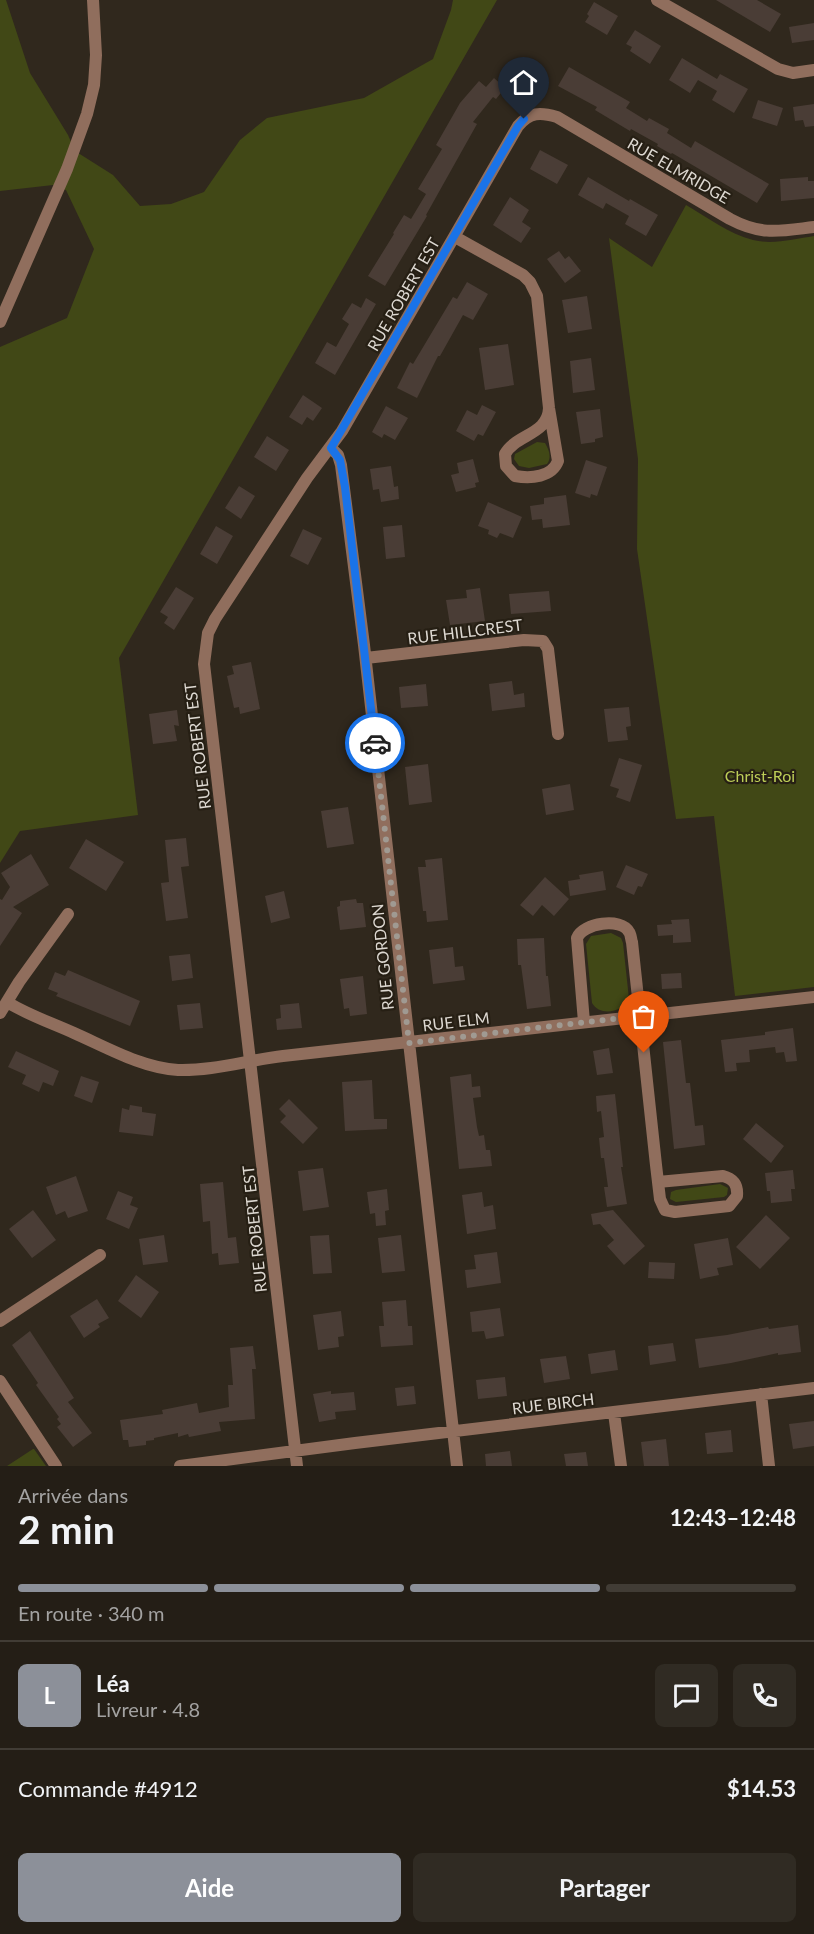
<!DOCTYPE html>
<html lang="fr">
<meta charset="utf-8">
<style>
body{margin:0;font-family:Lato,sans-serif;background:#302b23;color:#f1f3f6;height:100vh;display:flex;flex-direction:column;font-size:22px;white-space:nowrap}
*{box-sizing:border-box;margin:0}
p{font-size:20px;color:#a3a2a1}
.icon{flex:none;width:33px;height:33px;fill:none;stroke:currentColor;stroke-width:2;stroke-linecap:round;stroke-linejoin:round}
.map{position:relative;height:1466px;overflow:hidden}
.details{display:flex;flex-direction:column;background:#241e16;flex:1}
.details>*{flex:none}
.pin{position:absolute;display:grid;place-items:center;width:51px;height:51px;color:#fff;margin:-62px -26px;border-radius:50% 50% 50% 0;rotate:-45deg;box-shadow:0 0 6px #0007}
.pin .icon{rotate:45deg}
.courier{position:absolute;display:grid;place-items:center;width:60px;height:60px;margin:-30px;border:4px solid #1a73e8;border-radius:50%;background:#fff;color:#222;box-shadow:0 2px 8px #0007}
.overview em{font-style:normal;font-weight:700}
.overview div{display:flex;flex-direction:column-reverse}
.overview{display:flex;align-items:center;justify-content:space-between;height:102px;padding:0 18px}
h1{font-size:39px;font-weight:700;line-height:45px}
.bar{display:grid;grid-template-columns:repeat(4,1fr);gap:9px 6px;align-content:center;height:72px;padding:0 18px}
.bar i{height:8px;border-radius:4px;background:#413c35}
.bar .current{background:#8c9099}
.bar p{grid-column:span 4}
.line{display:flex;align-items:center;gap:15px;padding:0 18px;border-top:2px solid #413c35}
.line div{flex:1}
.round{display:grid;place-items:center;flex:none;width:63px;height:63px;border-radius:9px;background:#302b23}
.primary-button{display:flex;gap:12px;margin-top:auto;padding:12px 18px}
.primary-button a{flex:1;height:69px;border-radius:9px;background:#8c9099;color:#fff;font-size:24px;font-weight:700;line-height:69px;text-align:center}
.primary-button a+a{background:#302b23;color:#f1f3f6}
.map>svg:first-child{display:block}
</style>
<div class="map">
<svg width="814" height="1466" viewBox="0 0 814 1466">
<rect width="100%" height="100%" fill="#30281d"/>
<!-- green -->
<path fill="#414816" d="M0,0H6L30,73L68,135L75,151L113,175L140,206L171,204L204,192L240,140L267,118L364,98L433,59L451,10L453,0H497L119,658L138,815L20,831L0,863V347L67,318L94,249L66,190L53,185L0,191Z
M686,205C707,217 729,234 753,240C772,245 795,239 814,236V987L735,996L714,816L676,819L637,549L638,459L609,238L652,267Z
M537,442L545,443C549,450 552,457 547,464L529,468L519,466L514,459L515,454Z
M611,933L621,938L623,943L629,999C623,1012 600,1017 592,1003L586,944L591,936Z
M720,1184L728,1188L727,1195L724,1197L676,1202L670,1199L671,1192L676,1190Z
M34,1449L46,1466H7L33,1449Z"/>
<!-- building -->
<path fill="#4a3d36" d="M716,0H757L781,14L770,32Z
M594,2L618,16L607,35L585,22L589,16L587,14Z
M814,23V40L792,43L789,27Z
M635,30L661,46L650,64L630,51L632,47L626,44Z
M682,58L717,79L720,74L748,89L734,113L712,100L717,91L698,80L690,93L669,80Z
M529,61L530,69L544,68L545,82L510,85L508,64Z
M569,67L630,102L626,108L647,121L649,118L669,129L667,133L691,148L695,141L769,184L757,203L672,153L671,154L657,146L658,144L631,129L630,131L595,110L597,107L558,86Z
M494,78L505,88L496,99L493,97L473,122L477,124L426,215L427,216L385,286L368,276L394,234L393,233L404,215L411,219L426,194L418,189L442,149L436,145L460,103L479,81L486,87Z
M758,100L783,108L777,126L752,118Z
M814,104V126L805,127L803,120L795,121L793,107Z
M540,150L568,165L557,184L530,169Z
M588,177L629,201L630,199L658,215L646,236L625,224L629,216L606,203L603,209L578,195Z
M808,177V181H814V198L781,201L780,179Z
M510,197L529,210L522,222L531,228L521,243L493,225Z
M559,251L565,259L569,256L581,271L565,283L547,259Z
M467,282L488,294L473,320L463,315L440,356H438L417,398L397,388L410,362L413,364L453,297L457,299Z
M587,296L592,329L568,333L562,300Z
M366,298L376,304L335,375L315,363L327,342L336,347L349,324L342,319L352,303L361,308Z
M508,344L514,385L485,390L479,348Z
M591,358L595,390L573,393L570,361Z
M303,395L322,408L313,421L307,417L302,425L289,417Z
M482,405L496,412L483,436L478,434L474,441L456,431L467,410L477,415Z
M386,406L408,418L395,440L384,434L382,438L372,432Z
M600,409L603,437L595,439V442L581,444L576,412Z
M267,436L289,450L276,471L254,457Z
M473,459L479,482L475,483L476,487L456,492L451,475L459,473L457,463Z
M586,460L607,467L597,496L591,494L590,498L575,493Z
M391,466L394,487L398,486L399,499L381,502L379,489L373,490L370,469Z
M239,486L255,496L241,519L225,508Z
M566,495L570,525L543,528L542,519L532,520L530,506L544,504V498Z
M488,502L522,517L513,538L500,533L497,538L488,534L489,530L478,526Z
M402,525L405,557L386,559L383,527Z
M216,526L233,536L217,564L200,554Z
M303,529L322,538L308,565L290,556Z
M176,587L194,598L174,630L164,623L168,617L160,612Z
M480,588L485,621L450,625L446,600L467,598L466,590Z
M549,591L551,611L511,614L509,594Z
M251,662L260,709L240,714L239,707L234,708L227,676L234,674L232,666Z
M512,681L514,695L524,693L525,707L492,711L489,684Z
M426,684L428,706L401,708L399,687Z
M629,707L631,726L626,727L628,740L608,742L604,709Z
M177,710L179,726L174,725L177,741L153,744L149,714Z
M619,758L642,765L630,802L616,797L619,789L610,786Z
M428,764L432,802L409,805L405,767Z
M570,784L574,810L546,815L542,789Z
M348,807L354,844L327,848L321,811Z
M186,838L189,866L181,867L188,918L166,921L161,883L169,882L165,840Z
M86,839L124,862L106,891L69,868Z
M31,854L49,885L13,907L22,913L0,946V899L2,900L10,887L1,873Z
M442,858L448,920L427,922L426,911H423L418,867H426L425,860Z
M626,865L648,874L642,887L638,886L634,895L616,887Z
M603,871L606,890L570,896L568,881L580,879L579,875Z
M545,877L569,899L554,916L542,905L533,916L520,905Z
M284,891L290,918L271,923L265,896Z
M356,899L357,903H363L366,927L340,930L337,907L340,906V901Z
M689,919L691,942L673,943V935L658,936L657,925L672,924L671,920Z
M544,938L546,976H548L551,1006L527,1009L521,965H518L517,939Z
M453,947L455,967L463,966L465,980L433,984L429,950Z
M190,954L193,978L172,981L169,956Z
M68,970L140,1001L130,1026L56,996L58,993L48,989L55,972L65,976Z
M681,973L682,988L662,989L661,974Z
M363,976L367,1014L350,1016L349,1008L344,1009L340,979Z
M200,1003L203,1028L180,1030L177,1005Z
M299,1003L302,1028L277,1030L276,1019L281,1018L280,1005Z
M793,1028L797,1061L786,1062L784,1052L776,1053L775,1047L749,1050L750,1062L736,1063L737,1071L725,1072L721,1040L765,1035V1032Z
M681,1040L686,1083H690L695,1126L703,1125L705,1145L674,1149L663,1042Z
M609,1048L613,1073L597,1075L593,1051Z
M16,1051L59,1071L53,1086L43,1082L39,1092L22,1084L26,1075L8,1067Z
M471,1074L472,1087L480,1086L481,1097L473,1098L477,1127L479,1136L484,1135L486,1150H490L492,1166L459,1169L450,1077Z
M81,1076L99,1082L92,1103L74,1096Z
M372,1080L374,1119H387V1129L345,1131L342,1082Z
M615,1094L623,1167H621L627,1204L607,1207L604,1187H608L604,1158H601L599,1138L604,1137L601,1111L597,1112L596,1096Z
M289,1099L318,1128L303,1144L280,1122L286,1116L279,1109Z
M130,1105L142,1107V1112L156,1114L153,1136L119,1132L122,1108L129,1110Z
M756,1123L784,1146L771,1163L743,1139Z
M323,1168L329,1207L303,1211L298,1171Z
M793,1170L795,1189H791L792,1201L771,1203L770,1191H767L765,1173Z
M76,1176L88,1211L68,1218L65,1211L56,1215L46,1187Z
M223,1182L228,1238L236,1237L239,1263L219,1265L218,1253L212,1254L210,1221L203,1222L200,1184Z
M387,1189L389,1210L385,1211L386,1225L376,1226L375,1213L370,1214L367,1192Z
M118,1191L133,1197L130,1205L138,1208L129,1229L106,1219Z
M482,1192L484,1207L493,1205L496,1229L467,1234L462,1195Z
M33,1210L56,1240L32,1258L9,1229Z
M613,1210L645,1246L624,1265L607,1246L614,1240L600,1224L593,1225L591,1214Z
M766,1215L790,1238L760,1269L736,1247Z
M164,1235L168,1262L143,1265L139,1239Z
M329,1235L332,1273L313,1274L310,1236Z
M401,1235L405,1271L382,1273L378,1238Z
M728,1238L733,1265L717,1268L719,1275L700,1279L694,1244Z
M497,1252L501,1283L467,1288L465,1270L476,1269L474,1255Z
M649,1262L675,1263L674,1279L648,1278Z
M136,1275L159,1292L141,1318L118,1301Z
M97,1299L109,1318L98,1324L100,1327L84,1338L70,1316Z
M406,1300L408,1326H412L413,1345L381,1347L379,1326H384L382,1302Z
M500,1308L504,1336L486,1339L484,1331L472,1332L470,1312Z
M341,1311L344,1336L338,1337L339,1347L318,1350L313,1315Z
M798,1325L801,1352L778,1355V1353L731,1363L699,1368L695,1339L727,1335L768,1327L769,1329Z
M30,1331L74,1398L68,1402L92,1433L73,1447L57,1427L61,1424L57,1419L59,1417L36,1385L38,1383L12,1345Z
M673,1343L676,1361L650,1365L648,1346Z
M253,1346L256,1369H252L255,1419L219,1422L221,1431L189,1437L188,1434L178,1437V1433L154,1438V1440L146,1441V1445L129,1447L128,1440H123L120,1420L163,1414L162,1410L197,1403L199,1413L229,1407L228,1385H233L230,1348Z
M615,1350L618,1370L591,1374L588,1354Z
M566,1356L570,1379L544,1383L540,1359Z
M505,1377L507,1396L478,1399L476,1380Z
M414,1386L416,1404L397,1406L395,1388Z
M331,1391V1394L354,1392L356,1410L335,1412L336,1419L319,1422L313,1394Z
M814,1421V1446L793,1449L789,1424Z
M731,1430L733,1452L707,1454L705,1433Z
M666,1439L669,1466H644L641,1442Z
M510,1451L512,1466H486L485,1454Z
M586,1452L588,1466H566L564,1454Z"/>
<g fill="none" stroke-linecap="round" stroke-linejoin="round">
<!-- street -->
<path stroke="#906e5d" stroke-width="12" d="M657,0L778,69L793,73L814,70
M455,237L523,275L530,282L537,296L549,408L558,461C552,477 531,479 515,476L506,466L505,454C516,434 548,435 549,408
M0,322L67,169L87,114L94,85L96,55L93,0
M331,448L338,455L341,465L364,645L457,1466
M366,658L524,640L543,641L548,649L558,734
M7,1002C28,1015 52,1023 74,1033C106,1047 142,1068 178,1070C213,1071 248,1060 283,1056L814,997
M0,1013L19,982L68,914
M584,1022L577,938C583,923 621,917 629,932C631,934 631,940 632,942L656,1165L660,1199L665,1210L675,1212L729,1206L737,1196C738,1185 734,1179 723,1176L658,1182
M0,1321L100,1255
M0,1381L56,1466
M761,1394L769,1466
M614,1413L621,1466
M180,1466L355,1443L814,1388
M297,1466L204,664L208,633L215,619L307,478L342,431L518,126C530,112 540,112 557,117L730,219C762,236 780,231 814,227"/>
</g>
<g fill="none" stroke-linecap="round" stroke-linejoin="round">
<!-- done -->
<path stroke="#a09a92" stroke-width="6" stroke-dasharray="0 10.8" d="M375,743L409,1043L639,1016L644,1053"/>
<!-- route -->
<path stroke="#1a73e8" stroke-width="8" d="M375,743L345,487L340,460L331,448L518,126L524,119"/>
</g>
<g text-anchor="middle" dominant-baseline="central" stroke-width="4.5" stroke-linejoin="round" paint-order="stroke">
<!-- street labels -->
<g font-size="16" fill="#ddd8d1" stroke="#261f14">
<text transform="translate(679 170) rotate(30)">RUE ELMRIDGE</text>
<text transform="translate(403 294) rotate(-60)">RUE ROBERT EST</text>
<text transform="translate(465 631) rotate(-7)">RUE HILLCREST</text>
<text transform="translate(197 746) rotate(-97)">RUE ROBERT EST</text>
<text transform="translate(382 957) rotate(-96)">RUE GORDON</text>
<text transform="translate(456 1021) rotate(-7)">RUE ELM</text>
<text transform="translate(254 1229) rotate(-96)">RUE ROBERT EST</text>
<text transform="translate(553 1403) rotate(-7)">RUE BIRCH</text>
</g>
<!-- park labels -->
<g font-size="16" fill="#bccd57" stroke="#261f14">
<text x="760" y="775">Christ-Roi</text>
</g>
</g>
</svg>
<div class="pin" style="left:644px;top:1053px;background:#ea580c"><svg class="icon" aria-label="bag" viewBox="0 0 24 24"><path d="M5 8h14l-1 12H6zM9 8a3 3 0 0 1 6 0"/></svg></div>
<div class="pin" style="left:524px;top:119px;background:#1f2937"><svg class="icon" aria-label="home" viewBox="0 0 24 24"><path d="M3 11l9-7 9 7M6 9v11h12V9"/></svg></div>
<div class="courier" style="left:375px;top:743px"><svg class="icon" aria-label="car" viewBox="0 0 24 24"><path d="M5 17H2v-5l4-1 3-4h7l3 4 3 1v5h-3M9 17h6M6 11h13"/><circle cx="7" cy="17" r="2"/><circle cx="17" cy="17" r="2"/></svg></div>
</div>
<section class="details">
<div class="overview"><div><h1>2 min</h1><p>Arrivée dans</p></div><em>12:43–12:48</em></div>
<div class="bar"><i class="current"></i><i class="current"></i><i class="current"></i><i></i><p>En route · 340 m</p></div>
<div class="line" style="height:108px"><b class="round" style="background:#8c9099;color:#fff">L</b><div><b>Léa</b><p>Livreur · 4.8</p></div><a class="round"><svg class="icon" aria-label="chat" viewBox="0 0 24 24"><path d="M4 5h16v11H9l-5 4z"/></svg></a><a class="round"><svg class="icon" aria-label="phone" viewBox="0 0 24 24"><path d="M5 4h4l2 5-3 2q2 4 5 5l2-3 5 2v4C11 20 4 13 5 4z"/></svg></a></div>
<div class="line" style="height:78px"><div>Commande #4912</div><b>$14.53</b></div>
<div class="primary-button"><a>Aide</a><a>Partager</a></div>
</section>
